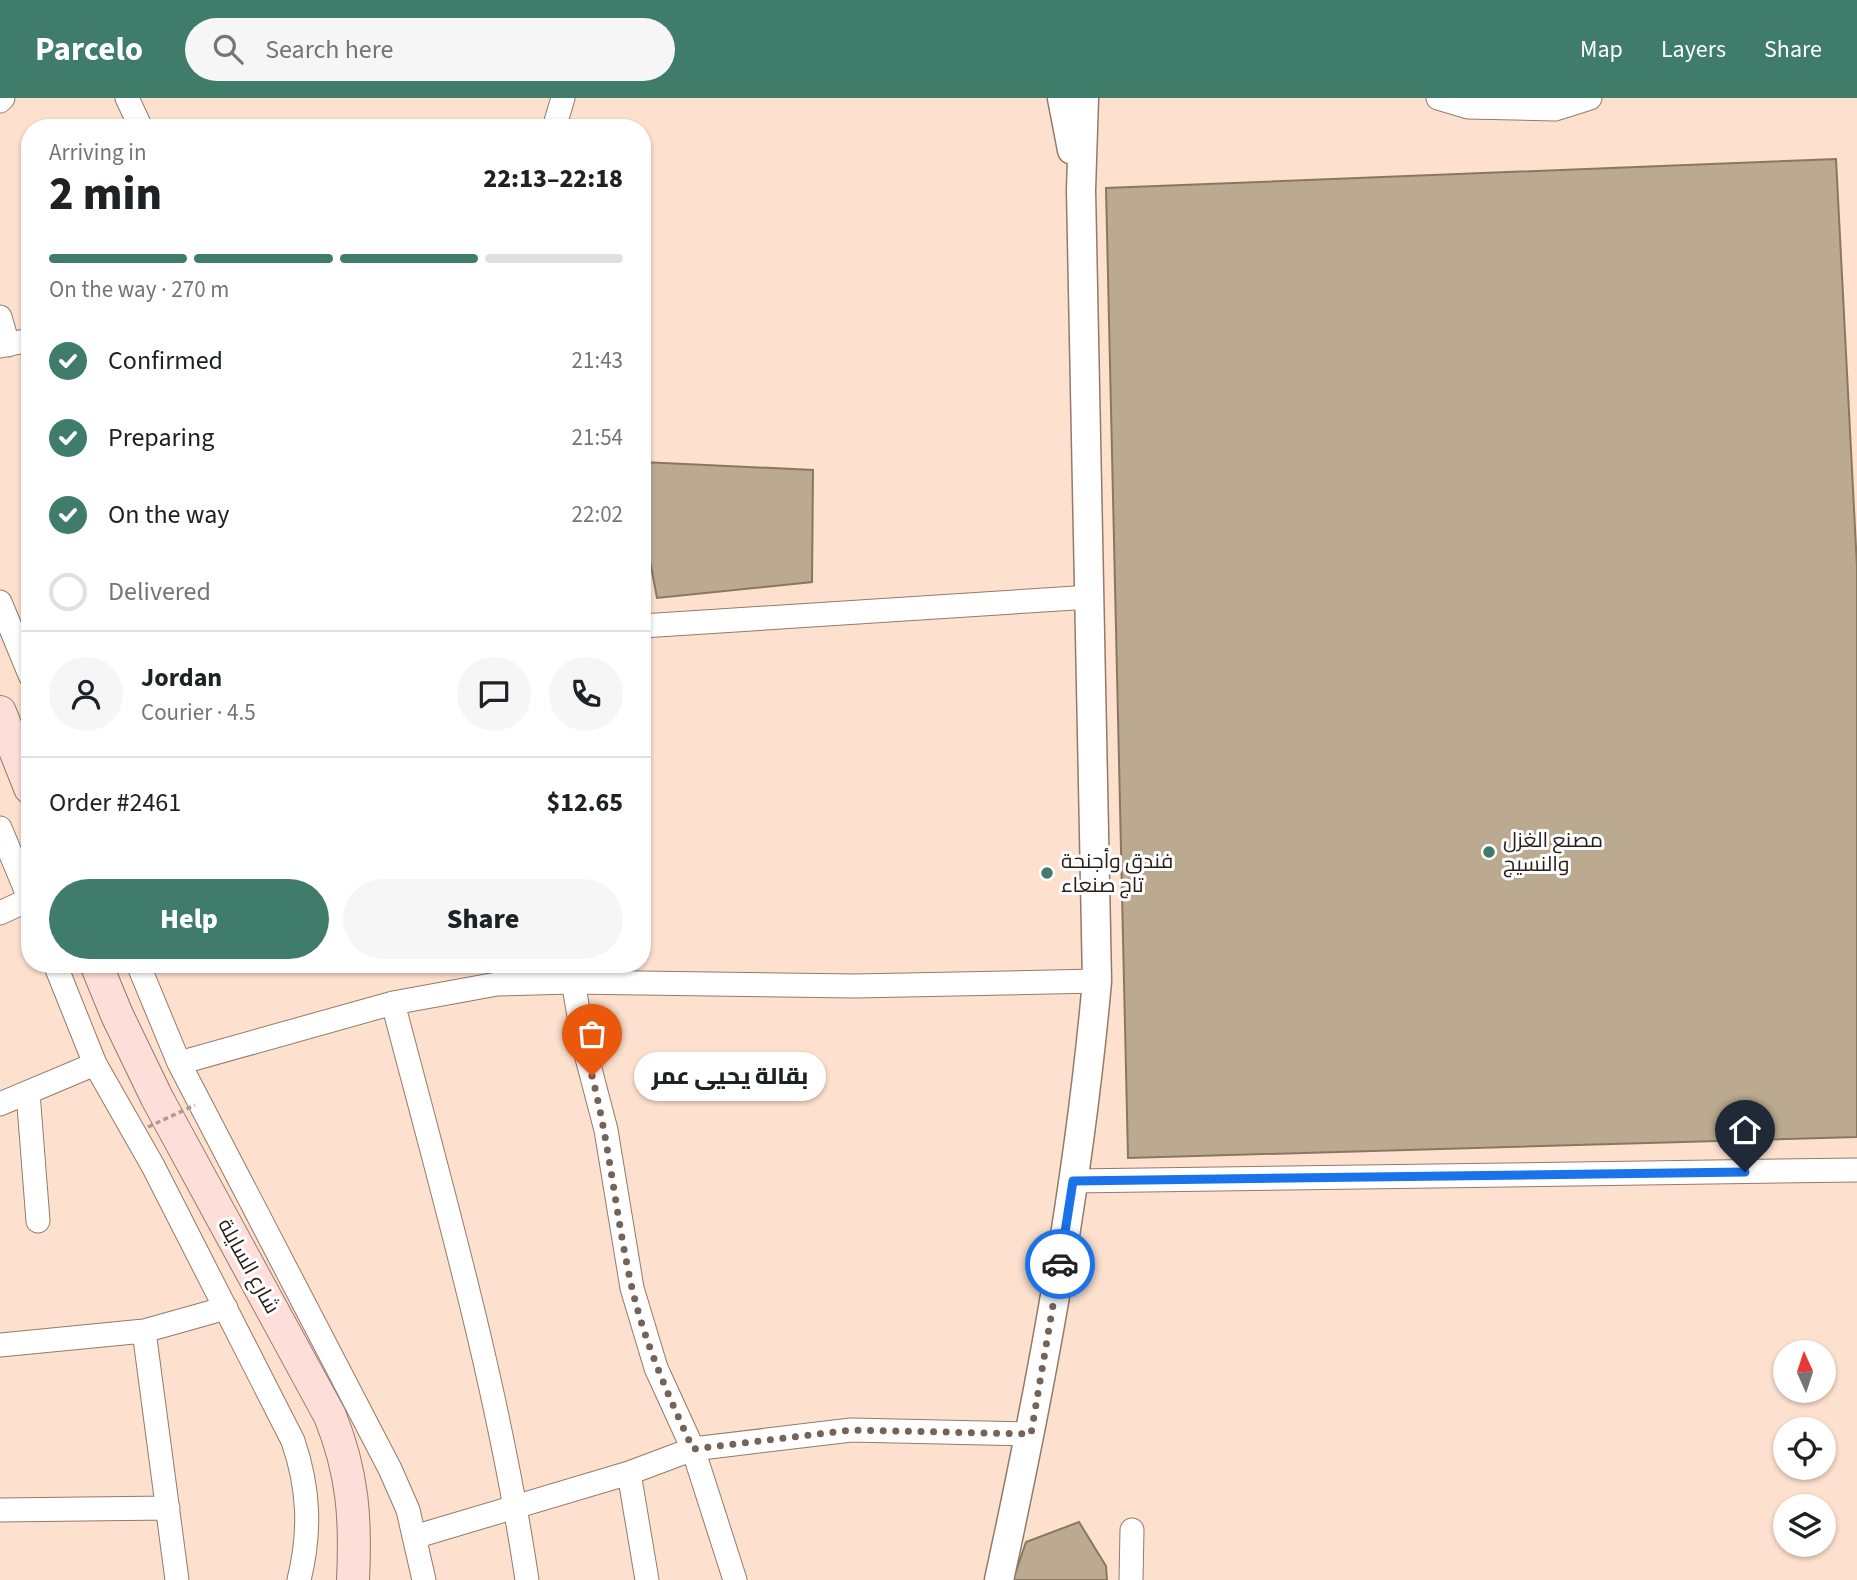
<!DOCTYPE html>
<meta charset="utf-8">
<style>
body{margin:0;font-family:"Source Sans 3",Cairo,sans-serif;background:#f6f6f6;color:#202124;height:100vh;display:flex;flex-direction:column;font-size:26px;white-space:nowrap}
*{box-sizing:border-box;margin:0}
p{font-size:23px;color:#757577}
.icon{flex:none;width:38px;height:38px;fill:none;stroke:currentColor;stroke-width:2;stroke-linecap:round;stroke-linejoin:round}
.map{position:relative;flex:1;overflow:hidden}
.side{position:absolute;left:21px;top:21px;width:630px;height:854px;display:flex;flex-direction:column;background:#fff;border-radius:28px;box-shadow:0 2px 5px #0004}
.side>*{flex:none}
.needle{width:46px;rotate:357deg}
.buttons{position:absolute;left:1773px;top:1242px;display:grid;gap:14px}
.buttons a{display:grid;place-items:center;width:63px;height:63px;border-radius:50%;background:#fff;box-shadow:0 2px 5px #0004;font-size:35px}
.pin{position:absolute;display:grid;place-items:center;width:60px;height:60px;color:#fff;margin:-72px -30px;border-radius:50% 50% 50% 0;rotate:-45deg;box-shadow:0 0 7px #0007}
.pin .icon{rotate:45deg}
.courier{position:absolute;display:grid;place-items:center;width:70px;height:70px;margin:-35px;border:5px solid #1a73e8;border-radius:50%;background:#fff;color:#222;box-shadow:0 2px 9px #0007}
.bubble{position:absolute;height:49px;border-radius:24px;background:#fff;box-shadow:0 2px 5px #0004;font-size:23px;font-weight:800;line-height:49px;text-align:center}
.summary em{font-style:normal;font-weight:800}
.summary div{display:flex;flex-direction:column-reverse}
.summary{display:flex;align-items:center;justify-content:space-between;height:119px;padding:0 28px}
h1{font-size:46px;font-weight:800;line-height:52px}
.bar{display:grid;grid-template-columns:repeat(4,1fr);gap:10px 7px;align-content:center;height:84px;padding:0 28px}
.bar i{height:9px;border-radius:5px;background:#e0e0e0}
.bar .on{background:#3f7d6a}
.bar p{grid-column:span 4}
.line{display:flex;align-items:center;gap:18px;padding:0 28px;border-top:2px solid #e0e0e0}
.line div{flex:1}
.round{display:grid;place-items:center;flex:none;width:74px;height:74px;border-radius:37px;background:#f6f6f6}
ol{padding:0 28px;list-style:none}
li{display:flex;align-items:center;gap:21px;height:77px}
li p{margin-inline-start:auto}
li .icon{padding:7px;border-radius:50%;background:#3f7d6a;color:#fff;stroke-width:4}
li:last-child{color:#757577}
li i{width:38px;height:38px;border:4px solid #e0e0e0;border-radius:50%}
.primary-button{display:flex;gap:14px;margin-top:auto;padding:14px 28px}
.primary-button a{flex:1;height:80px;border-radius:42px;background:#3f7d6a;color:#fff;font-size:28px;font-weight:800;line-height:80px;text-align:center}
.primary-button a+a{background:#f6f6f6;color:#202124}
header{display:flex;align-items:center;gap:42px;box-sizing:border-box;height:98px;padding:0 35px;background:#3f7d6a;color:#fff}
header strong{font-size:33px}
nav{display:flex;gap:38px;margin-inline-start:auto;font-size:24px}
.search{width:490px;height:63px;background:#f6f6f6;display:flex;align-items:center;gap:18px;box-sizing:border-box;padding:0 24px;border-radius:38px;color:#757577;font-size:26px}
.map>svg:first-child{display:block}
</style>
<header>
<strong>Parcelo</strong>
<div class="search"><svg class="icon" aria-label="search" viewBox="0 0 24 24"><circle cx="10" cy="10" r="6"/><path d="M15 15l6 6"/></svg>Search here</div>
<nav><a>Map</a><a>Layers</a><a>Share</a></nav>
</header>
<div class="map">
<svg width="1857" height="1482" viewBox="0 0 1857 1482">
<rect width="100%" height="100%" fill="#fde0ce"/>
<!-- building -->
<path fill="#bbaa90" stroke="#887860" stroke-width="2" d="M1836,61L1857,469V1039L1128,1060L1106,90Z
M642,364L813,372L812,484L657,500L642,421Z
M1079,1424L1106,1468L1107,1482H1013L1026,1444Z"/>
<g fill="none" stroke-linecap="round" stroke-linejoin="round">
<defs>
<path id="minor" d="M127,0L141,30
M1438,0L1468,9L1555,11L1590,0
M0,3L3,0
M554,30L563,0
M0,219L8,247
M0,248L30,242
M0,504L30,577
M642,528L1091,499
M0,730L30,802
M0,815L30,801
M55,866L95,966L153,1068L293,1343C309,1390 311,1433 299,1482
M138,866L179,965L390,1371L408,1412L424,1482
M570,866L585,952L606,1032L632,1190L656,1270L693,1351L735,1482
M393,905C443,1096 498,1287 527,1482
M179,965L393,905L497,886L571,884L856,888L1097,883
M28,995L38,1123
M0,1006L95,966
M1073,1083L1857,1072
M144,1233L177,1482
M0,1247L144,1233L226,1210
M629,1375L647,1482
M0,1412L168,1410
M414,1439L629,1375L693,1351L851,1332L1031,1336
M1131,1482L1132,1432"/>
<path id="tertiary" d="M1062,0L1072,52
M999,1482C1042,1284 1079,1085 1097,883L1081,92L1084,0"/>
<path id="secondary" d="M0,614L30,690
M96,866L117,917L157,1000L330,1318C353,1375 356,1421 353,1482"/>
</defs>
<!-- minor casing -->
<use href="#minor" stroke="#947a6a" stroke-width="25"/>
<!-- tertiary casing -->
<use href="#tertiary" stroke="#947a6a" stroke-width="31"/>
<!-- secondary casing -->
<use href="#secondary" stroke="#947a6a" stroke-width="34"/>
<!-- minor -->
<use href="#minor" stroke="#fff" stroke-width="23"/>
<!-- tertiary -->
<use href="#tertiary" stroke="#fff" stroke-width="28"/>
<!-- secondary -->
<use href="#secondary" stroke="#feded8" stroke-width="32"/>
<!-- path-bridge -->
<path stroke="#b29b8d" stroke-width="3.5" stroke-dasharray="5 3.5" stroke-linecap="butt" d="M148,1029L195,1007"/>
</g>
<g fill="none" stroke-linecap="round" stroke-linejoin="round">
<!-- done -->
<path stroke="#746358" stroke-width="7" stroke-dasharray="0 12.6" d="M592,978C610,1048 616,1120 632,1190C645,1246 669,1299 693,1351L851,1332L1031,1336L1060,1166"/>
<!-- route -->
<path stroke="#1a73e8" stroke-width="9" d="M1060,1166L1073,1083L1745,1074"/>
</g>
<!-- markers -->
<g fill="#3f7d6a" stroke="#fff" stroke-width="2.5">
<circle cx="1489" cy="754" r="7"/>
<circle cx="1047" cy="775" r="7"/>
</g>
<g text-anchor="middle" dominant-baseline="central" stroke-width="6" stroke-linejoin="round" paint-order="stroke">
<!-- poi labels -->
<g font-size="21" fill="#2a2019" stroke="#fff" text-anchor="start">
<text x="1503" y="742">مصنع الغزل<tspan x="1503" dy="24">والنسيج</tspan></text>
<text x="1061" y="763">فندق وأجنحة<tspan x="1061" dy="24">تاج صنعاء</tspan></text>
</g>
<!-- street labels -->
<g font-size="21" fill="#2a2019" stroke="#fff">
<text transform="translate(249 1168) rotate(61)">شارع السايلة</text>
</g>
</g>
</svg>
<div class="buttons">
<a><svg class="needle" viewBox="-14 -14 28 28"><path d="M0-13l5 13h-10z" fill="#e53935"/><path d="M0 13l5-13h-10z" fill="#757577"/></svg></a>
<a><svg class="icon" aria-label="locate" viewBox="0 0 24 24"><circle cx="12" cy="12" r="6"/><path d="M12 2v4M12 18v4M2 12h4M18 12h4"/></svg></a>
<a><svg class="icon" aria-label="layers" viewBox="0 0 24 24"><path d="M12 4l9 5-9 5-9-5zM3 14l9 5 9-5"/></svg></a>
</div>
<div class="pin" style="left:592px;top:978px;background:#ea580c"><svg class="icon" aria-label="bag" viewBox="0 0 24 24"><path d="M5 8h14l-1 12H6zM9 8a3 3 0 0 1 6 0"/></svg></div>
<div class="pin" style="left:1745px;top:1074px;background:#1f2937"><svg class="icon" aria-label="home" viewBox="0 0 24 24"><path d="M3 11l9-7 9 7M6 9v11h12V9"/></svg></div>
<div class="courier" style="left:1060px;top:1166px"><svg class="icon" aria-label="car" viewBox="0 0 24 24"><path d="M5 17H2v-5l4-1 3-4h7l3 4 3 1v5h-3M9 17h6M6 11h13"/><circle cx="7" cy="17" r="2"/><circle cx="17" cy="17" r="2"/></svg></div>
<div class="bubble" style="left:634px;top:954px;width:192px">بقالة يحيى عمر</div>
<section class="side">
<div class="summary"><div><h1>2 min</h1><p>Arriving in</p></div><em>22:13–22:18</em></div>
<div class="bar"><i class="on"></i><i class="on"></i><i class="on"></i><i></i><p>On the way · 270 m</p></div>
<ol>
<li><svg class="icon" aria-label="check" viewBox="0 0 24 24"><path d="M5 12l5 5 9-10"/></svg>Confirmed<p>21:43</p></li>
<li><svg class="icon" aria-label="check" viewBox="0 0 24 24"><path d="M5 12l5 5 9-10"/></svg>Preparing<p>21:54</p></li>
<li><svg class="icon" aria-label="check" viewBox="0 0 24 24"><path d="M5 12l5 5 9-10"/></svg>On the way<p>22:02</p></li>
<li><i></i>Delivered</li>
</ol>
<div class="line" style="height:126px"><a class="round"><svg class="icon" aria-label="person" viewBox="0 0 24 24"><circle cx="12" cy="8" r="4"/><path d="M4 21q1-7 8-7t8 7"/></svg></a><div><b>Jordan</b><p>Courier · 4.5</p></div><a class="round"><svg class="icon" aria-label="chat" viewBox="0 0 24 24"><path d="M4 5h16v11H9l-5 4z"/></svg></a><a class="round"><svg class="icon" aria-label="phone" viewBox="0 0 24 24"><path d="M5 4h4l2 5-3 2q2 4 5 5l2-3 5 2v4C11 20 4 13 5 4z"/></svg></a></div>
<div class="line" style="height:91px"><div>Order #2461</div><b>$12.65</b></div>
<div class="primary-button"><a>Help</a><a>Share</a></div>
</section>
</div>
